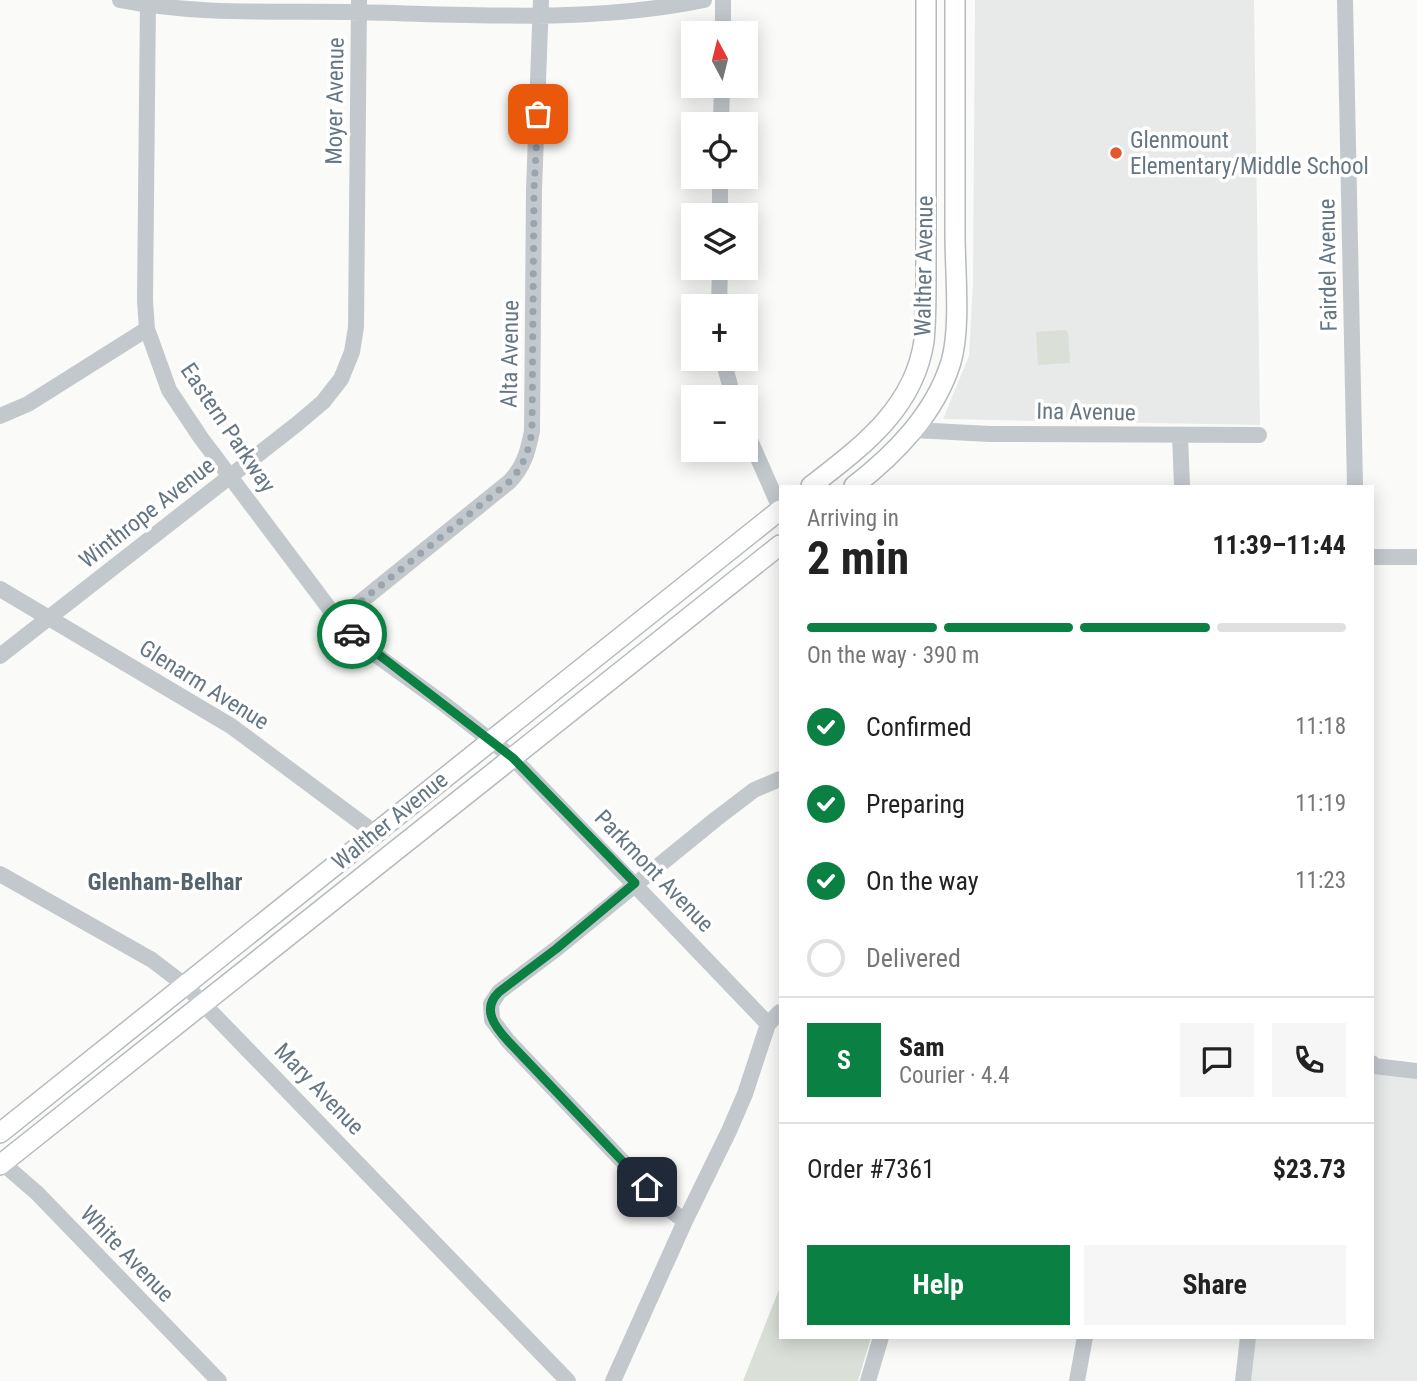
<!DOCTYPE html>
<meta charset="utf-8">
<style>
body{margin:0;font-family:"Roboto Condensed",sans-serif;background:#f6f6f6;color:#222;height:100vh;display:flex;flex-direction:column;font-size:26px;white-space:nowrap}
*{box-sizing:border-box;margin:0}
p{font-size:23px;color:#767676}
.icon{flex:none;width:38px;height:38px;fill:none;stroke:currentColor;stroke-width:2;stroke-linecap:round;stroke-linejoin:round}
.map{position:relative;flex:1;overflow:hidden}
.sheet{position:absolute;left:779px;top:485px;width:595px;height:854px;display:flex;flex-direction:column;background:#fff;border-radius:0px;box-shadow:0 4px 18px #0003}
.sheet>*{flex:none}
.needle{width:46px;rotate:353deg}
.controls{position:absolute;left:681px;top:21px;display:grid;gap:14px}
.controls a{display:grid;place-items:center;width:77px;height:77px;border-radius:0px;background:#fff;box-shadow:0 4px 18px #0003;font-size:35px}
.pin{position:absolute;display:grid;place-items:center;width:60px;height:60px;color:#fff;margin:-30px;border-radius:14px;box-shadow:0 4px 10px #0006}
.courier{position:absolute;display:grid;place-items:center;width:70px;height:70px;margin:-35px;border:5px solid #0b8043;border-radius:50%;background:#fff;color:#222;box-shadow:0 2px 9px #0007}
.overview em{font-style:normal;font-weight:700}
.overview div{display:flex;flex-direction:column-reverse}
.overview{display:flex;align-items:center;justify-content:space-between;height:119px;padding:0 28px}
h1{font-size:46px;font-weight:700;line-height:52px}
.bar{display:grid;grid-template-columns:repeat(4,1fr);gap:10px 7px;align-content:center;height:84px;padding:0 28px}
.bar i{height:9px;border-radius:5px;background:#e0e0e0}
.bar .current{background:#0b8043}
.bar p{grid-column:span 4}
.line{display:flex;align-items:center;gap:18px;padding:0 28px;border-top:2px solid #e0e0e0}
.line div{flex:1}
.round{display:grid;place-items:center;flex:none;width:74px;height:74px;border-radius:0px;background:#f6f6f6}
ol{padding:0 28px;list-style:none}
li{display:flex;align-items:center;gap:21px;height:77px}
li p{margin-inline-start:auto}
li .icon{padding:7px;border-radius:50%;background:#0b8043;color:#fff;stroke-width:4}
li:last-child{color:#767676}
li i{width:38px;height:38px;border:4px solid #e0e0e0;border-radius:50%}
.button{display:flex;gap:14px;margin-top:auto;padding:14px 28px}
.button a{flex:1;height:80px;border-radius:0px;background:#0b8043;color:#fff;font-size:28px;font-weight:700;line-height:80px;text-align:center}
.button a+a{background:#f6f6f6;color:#222}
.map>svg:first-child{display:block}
</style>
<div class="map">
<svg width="1417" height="1381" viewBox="0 0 1417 1381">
<rect width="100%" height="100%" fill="#fafaf8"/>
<!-- built -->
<path fill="#e8e9e9" d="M975,0H1254L1260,425L943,419L969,356L973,283Z
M1374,1066L1417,1071V1381H1245L1251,1337H1372V1077Z"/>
<!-- green -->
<path fill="#dadfd7" d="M1065,330L1068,332L1070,363L1038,365L1036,332Z
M780,1287V1337H871L858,1381H743Z"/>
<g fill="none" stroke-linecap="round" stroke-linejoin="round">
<defs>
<path id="major" d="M811,486C861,447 914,409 924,341C926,321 926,301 926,281V0
M854,486C895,454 935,414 951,362C961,328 955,271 955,235C955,156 955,78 955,0
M0,1133L780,510
M0,1165L780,545"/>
</defs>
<!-- major casing -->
<use href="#major" stroke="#b5babe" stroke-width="22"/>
<!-- minor -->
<path stroke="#c3c8cc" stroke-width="16" d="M120,0C194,15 272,11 348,12C466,14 589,24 704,0
M148,0L145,301L147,329L169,390L201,438L338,620L372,652L444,704L513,758L768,1024
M723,0V33
M1345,0L1355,486
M721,124L722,86
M720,215V177
M719,306L720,268
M723,359L733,397
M0,416L28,404L147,329
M914,430L990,434L1259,435
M746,431L780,508
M1180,436L1182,486
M1372,557H1417
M0,589L231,726L375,833
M338,620L509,482C524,467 528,451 532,431L534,190L541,0
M0,656L297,424L323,402L341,379L352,352L356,327L359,0
M0,874L152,960L186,986L568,1381
M1372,1063L1374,1066L1417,1071
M0,1161L37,1193L219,1381
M685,1221L666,1207L508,1041L492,1020L491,1004L499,992L556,949L716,819L754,790L780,779
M613,1381L685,1221L729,1131L745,1094L768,1024L780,1012
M868,1381L881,1337
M1077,1381L1085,1337
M1243,1381L1248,1337"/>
<!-- major -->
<use href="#major" stroke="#fff" stroke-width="19"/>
</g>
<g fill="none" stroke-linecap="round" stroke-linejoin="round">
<!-- done -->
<path stroke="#99a4ac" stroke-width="7" stroke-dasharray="0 12.6" d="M352,634L338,620L509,482C523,467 529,451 532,431L534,190L538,114"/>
<!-- route -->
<path stroke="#0b8043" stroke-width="9" d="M352,634L513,758L635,883L556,949L499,992C481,1009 495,1027 508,1041L647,1187"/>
</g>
<!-- markers -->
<circle fill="#e4572e" stroke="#fff" stroke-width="2.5" cx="1116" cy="153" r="7"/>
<g text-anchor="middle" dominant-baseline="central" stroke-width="7" stroke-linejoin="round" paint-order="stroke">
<!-- street labels -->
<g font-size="23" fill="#657683" stroke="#fff">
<text transform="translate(335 101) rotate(-89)">Moyer Avenue</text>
<text transform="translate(1328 265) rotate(-91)">Fairdel Avenue</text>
<text transform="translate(924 266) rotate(-89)">Walther Avenue</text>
<text transform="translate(510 354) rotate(-89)">Alta Avenue</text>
<text transform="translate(1086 412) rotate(1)">Ina Avenue</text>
<text transform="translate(228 428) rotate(56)">Eastern Parkway</text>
<text transform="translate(147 513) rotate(-38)">Winthrope Avenue</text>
<text transform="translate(204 685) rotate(32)">Glenarm Avenue</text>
<text transform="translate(390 821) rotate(-39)">Walther Avenue</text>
<text transform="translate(654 871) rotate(46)">Parkmont Avenue</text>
<text transform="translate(319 1089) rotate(46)">Mary Avenue</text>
<text transform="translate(127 1254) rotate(46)">White Avenue</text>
</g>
<!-- poi labels -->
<g font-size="23" fill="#657683" stroke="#fff" text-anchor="start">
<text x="1130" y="140">Glenmount<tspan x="1130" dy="26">Elementary/Middle School</tspan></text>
</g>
<!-- neighbourhood labels -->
<g font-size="24" font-weight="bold" fill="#57646e" stroke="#fff">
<text x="165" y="882">Glenham-Belhar</text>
</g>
</g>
</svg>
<div class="controls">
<a><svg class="needle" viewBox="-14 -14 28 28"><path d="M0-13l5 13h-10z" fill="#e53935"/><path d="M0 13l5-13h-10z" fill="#767676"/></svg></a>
<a><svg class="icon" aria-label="locate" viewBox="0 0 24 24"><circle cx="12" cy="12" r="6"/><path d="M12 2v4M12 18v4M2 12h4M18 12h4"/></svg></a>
<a><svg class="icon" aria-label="layers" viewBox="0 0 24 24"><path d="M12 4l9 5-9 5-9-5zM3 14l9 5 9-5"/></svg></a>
<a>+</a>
<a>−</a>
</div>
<div class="pin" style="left:538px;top:114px;background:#ea580c"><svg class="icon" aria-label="bag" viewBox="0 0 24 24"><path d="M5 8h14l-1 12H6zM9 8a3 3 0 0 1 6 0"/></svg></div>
<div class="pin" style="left:647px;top:1187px;background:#1f2937"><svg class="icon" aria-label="home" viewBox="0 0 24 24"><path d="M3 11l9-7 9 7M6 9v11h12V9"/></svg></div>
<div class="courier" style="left:352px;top:634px"><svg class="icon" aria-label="car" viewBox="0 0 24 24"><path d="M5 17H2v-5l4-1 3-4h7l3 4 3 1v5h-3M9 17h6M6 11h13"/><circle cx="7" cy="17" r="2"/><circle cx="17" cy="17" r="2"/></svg></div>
<section class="sheet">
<div class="overview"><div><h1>2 min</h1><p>Arriving in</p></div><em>11:39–11:44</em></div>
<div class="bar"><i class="current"></i><i class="current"></i><i class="current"></i><i></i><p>On the way · 390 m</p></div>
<ol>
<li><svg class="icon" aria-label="check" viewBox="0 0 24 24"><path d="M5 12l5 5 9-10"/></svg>Confirmed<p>11:18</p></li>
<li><svg class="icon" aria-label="check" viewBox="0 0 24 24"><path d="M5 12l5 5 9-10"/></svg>Preparing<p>11:19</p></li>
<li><svg class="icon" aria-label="check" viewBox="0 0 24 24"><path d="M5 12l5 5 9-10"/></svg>On the way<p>11:23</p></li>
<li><i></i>Delivered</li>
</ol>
<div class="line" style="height:126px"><b class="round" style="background:#0b8043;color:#fff">S</b><div><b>Sam</b><p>Courier · 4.4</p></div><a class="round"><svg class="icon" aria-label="chat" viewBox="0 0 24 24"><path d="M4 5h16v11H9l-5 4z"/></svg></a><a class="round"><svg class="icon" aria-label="phone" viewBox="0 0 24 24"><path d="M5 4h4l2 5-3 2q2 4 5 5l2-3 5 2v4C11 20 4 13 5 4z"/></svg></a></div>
<div class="line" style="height:91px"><div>Order #7361</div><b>$23.73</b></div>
<div class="button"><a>Help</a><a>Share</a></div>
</section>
</div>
